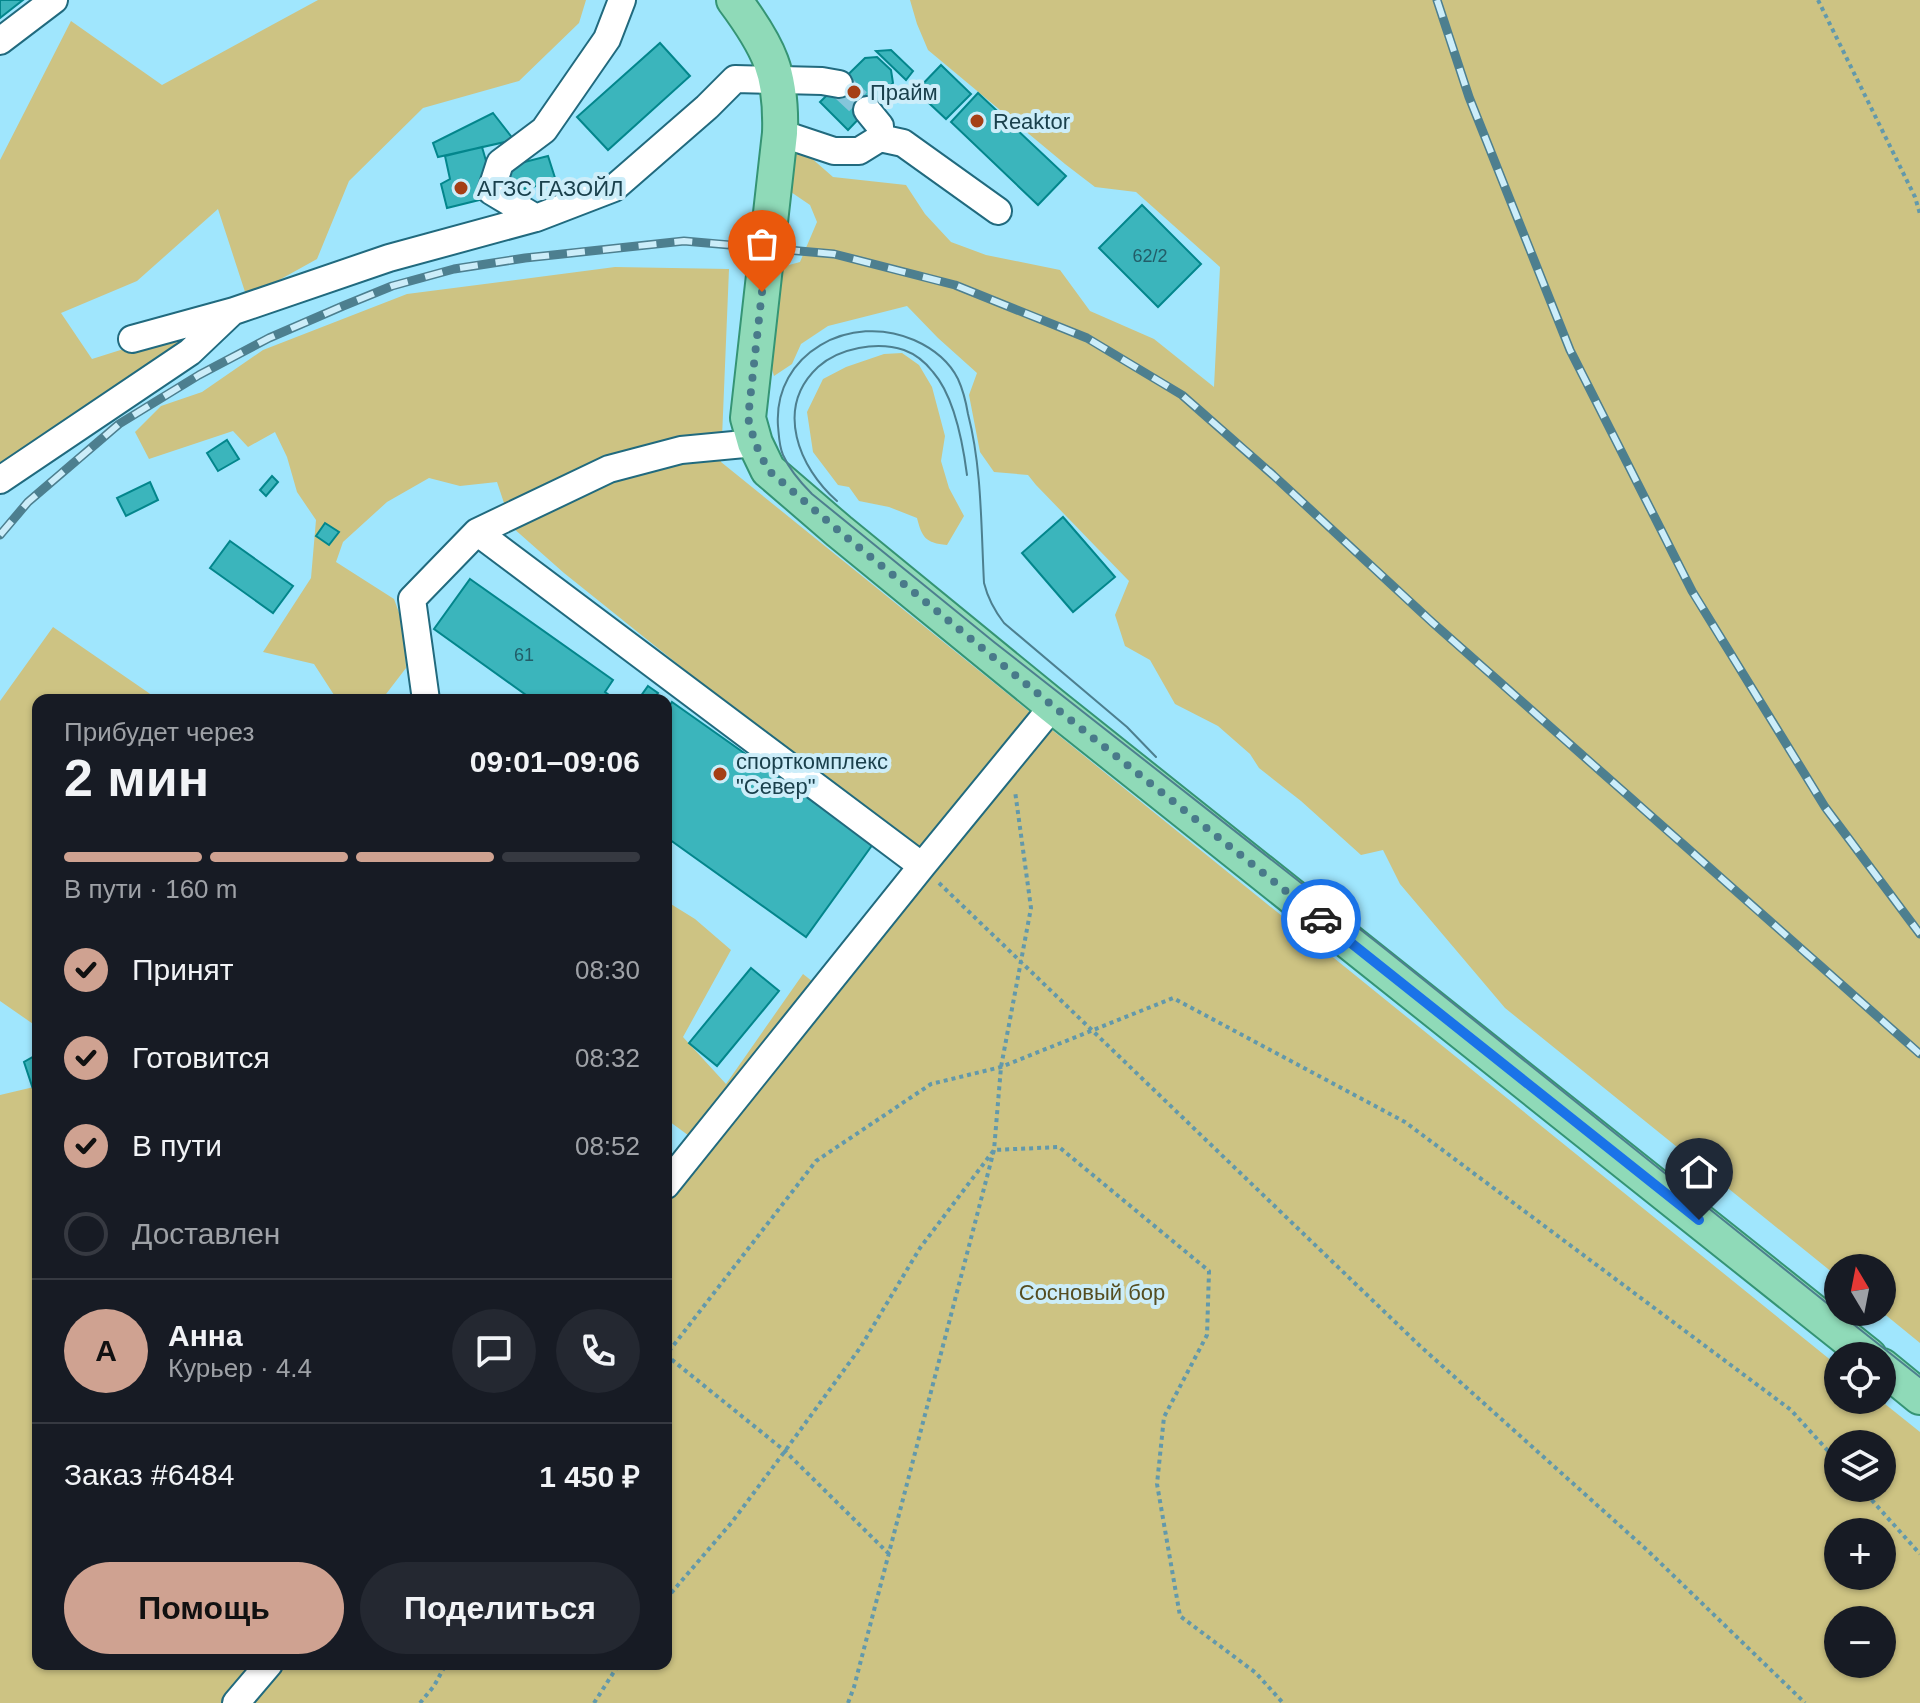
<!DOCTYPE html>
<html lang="ru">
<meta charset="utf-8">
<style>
body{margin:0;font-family:Arial,sans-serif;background:#242831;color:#f1f3f6;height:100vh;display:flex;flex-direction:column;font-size:30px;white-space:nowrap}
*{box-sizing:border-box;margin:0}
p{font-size:26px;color:#9ea1a6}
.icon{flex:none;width:44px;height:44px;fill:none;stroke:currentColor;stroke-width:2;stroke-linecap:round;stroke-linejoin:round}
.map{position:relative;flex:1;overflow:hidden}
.side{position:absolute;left:32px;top:694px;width:640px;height:976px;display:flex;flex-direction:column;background:#171b24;border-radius:16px;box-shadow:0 2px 6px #0004}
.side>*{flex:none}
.needle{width:52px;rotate:350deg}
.tools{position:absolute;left:1824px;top:1254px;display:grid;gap:16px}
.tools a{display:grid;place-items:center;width:72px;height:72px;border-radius:50%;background:#171b24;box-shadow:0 2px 6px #0004;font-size:40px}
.pin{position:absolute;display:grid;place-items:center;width:68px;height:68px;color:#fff;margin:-82px -34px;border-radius:50% 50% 50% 0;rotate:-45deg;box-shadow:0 0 8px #0007}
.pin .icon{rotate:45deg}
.courier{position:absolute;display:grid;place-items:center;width:80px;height:80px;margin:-40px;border:6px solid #1a73e8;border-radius:50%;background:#fff;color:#222;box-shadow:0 2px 10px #0007}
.overview em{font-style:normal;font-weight:600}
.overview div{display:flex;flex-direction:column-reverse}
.overview{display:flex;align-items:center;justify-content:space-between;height:136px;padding:0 32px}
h1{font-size:52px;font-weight:600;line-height:60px}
.bar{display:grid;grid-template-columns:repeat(4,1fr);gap:12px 8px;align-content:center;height:96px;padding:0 32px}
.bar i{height:10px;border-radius:6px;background:#363941}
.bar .selected{background:#cfa291}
.bar p{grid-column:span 4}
.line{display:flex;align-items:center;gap:20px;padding:0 32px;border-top:2px solid #363941}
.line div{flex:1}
.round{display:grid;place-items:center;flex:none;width:84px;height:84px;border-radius:42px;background:#242831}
ol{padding:0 32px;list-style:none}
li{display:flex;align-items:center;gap:24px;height:88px}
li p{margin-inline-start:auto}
li .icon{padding:8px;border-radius:50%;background:#cfa291;color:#111;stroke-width:4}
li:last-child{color:#9ea1a6}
li i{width:44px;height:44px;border:4px solid #363941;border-radius:50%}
.button{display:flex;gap:16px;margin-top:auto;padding:16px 32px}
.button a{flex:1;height:92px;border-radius:48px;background:#cfa291;color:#111;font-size:32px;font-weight:600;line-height:92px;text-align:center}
.button a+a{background:#242831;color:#f1f3f6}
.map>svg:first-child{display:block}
</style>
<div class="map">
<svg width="1920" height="1703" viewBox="0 0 1920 1703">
<rect width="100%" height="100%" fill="#a0e6fd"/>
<!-- green -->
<path fill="#cdc383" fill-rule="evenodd" d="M318,0H586L579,23L519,81L423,108L349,181L317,259L247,298L218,209L137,281L61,313L92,359L206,323L0,489V160L71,21L162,85Z
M910,0H1920V1343L1882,1312V1268H1838V1277L1505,1008L1400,884L1383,850L1361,855L1301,801L1259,768L1250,754L1218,726L1175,704L1150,660L1125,646L1115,615L1129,581L1036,485L1028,475L994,472L980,452L969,395L977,373L938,338L907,306L828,326L801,344L792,364L774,376L767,352L778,268L800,262L817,222L810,205L788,190L786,151L809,156L833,177L906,185L925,214L951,242L986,255L1060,270L1090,311L1154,339L1214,387L1220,267L1136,192L1095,187L1065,164L928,50L917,24Z
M615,267L729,269L721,462L1838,1366V1400H1880L1920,1432V1703H0V1095L38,1086V1664H666V1168L692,1138L666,1119V901L695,919L731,950L683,1037L726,1084L803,974L817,985L921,859L564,573L512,527L497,482L460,486L429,478L387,502L343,542L336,562L394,599L404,626L406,668L383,698H336L314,664L263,652L311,578L316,520L297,492L287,457L275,432L248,447L233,431L149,459L135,432L161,406L202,392L263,350L407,294ZM1838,1444H1882V1488H1838ZM1838,1532H1882V1576H1838ZM1838,1620H1882V1664H1838Z
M902,353L919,365L932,387L945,436L941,461L949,488L964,516L947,545C925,543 922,537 917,518L889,507L859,501L849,487L838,485L813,452L807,412L823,379L846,367L884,354Z
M53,627L159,700H38V1023L36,1026L0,1001V701Z"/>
<!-- building -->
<path fill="#3bb5bc" stroke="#03868c" stroke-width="2" d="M0,0H23L0,18Z
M660,43L690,76L608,150L577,117Z
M891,50L913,71L906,80L876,51Z
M877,57L891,70L893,83L848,130L820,102L865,58Z
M941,65L971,94L946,119L916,91Z
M978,93L1066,176L1038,205L951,122Z
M493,113L514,140L438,157L433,143Z
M482,147L489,171L548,156L556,181L447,208L441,184L450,179L445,156Z
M1142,205L1201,264L1158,307L1099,248Z
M227,440L239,459L218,471L207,453Z
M272,476L278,482L266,496L260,490Z
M150,482L158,500L126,516L117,498Z
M1063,517L1115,577L1073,612L1022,553Z
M325,523L339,532L329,545L316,536Z
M230,541L293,586L273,613L210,568Z
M470,579L613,680L605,692L616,700H533L434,629Z
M648,686L658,693L653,700H638Z
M672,702L873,844L806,937L666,837V711Z
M751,968L779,991L717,1066L689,1043Z
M38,1054V1090L34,1092L24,1062Z"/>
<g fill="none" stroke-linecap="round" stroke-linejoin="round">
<!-- minor-tunnel -->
<path stroke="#85c5da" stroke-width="26" stroke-dasharray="26 13" stroke-linecap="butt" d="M839,84L867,110"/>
<defs>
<path id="minor" d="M622,0L607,39L544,130L500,163L491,191L536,218L614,188L707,107L735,79L822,81L839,84
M0,41L54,0
M780,133L834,151H859L880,138V126L867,110
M880,138L903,143L998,211
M132,339L234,311L389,258L536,218
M0,480L190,352L231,313
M477,532L922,866
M426,700L412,599L477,532L609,469L681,450L755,443
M666,1185L922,866L1053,706
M236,1703L269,1664"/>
<path id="major" d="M734,0C769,47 782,73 780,133L748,418L755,443L768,470L839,531L1053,706L1869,1356
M1882,1366L1920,1397"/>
</defs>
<!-- minor casing -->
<use href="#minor" stroke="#216a7e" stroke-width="30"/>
<!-- major casing -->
<use href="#major" stroke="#359474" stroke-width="38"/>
<!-- path -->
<path stroke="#6299ab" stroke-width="4" stroke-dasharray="4 4" stroke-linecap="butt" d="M1818,0L1915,197L1920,214
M939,883L1419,1345L1647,1550L1805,1703
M1861,1488L1920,1554
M889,1554L785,1451L666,1355L816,1161L931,1084L1001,1067L1173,998L1405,1122L1791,1410L1838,1462
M666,1599L732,1522L785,1451L860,1348L920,1248L994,1150L1059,1147L1209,1271L1207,1335L1164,1417L1157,1484L1180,1616L1256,1673L1283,1703
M420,1703L434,1686L446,1664
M594,1703L619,1664
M848,1703L854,1687L994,1150L1001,1067L1031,908L1015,791"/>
<!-- minor -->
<use href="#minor" stroke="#fff" stroke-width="26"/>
<!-- major -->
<use href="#major" stroke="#8fdab8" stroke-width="34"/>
<!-- tram -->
<path stroke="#4d7f8f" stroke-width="2" d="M837,501C799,468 774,408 818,367C839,348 877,341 904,350C915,354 926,363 933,372C954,396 963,444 967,475
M1156,757L1127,727L1004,623C994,610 988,599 984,583C981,527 982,468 968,414C966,402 963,390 958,379C949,361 932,348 914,340C851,312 773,353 778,426C779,436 779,446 783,455C790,471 801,483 812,494L994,642L1384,948L1838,1312
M1838,1312L1920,1377"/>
<defs>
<path id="rail" d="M1437,0L1469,97L1570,350L1692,591L1825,807L1920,934
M0,535L28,502L119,424L199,375L269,338L343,306L392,286L454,269L525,258L684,241L834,254L955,285L1087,338L1182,395L1273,475L1433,623L1920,1054"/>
</defs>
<!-- rail casing -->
<use href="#rail" stroke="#4d7f8f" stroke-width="9"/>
<!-- rail -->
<use href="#rail" stroke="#ccedf9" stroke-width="6" stroke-dasharray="18" stroke-linecap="butt"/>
</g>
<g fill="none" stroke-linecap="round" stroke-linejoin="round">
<!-- done -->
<path stroke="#497a8a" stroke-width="8" stroke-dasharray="0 14.4" d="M762,292L748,418L755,443L768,470L839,531L1053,706L1321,919"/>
<!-- route -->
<path stroke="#1a73e8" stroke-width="10" d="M1321,919L1699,1220"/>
</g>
<!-- markers -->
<g fill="#a53f15" stroke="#ccedf9" stroke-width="3">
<circle cx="854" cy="92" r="8"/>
<circle cx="977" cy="121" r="8"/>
<circle cx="461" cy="188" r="8"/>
<circle cx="720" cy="774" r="8"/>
</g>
<g text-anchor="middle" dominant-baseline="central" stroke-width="8" stroke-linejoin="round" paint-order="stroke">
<!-- number labels -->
<g font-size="18" fill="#225d68">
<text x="1150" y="256">62/2</text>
<text x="524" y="655">61</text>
</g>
<!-- poi labels -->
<g font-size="22" fill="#1a404c" stroke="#ccedf9" text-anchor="start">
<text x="870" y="92">Прайм</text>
<text x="993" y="121">Reaktor</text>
<text x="477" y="188">АГЗС ГАЗОЙЛ</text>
<text x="736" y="761">спорткомплекс<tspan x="736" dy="25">"Север"</tspan></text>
</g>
<!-- park labels -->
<g font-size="22" fill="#554d20" stroke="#ccedf9">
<text x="1092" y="1292">Сосновый бор</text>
</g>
</g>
</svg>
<div class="tools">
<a><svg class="needle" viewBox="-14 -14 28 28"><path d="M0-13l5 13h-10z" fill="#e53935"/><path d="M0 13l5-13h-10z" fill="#9ea1a6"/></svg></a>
<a><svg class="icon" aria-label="locate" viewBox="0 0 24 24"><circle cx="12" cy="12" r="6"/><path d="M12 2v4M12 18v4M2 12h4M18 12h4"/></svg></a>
<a><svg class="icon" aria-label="layers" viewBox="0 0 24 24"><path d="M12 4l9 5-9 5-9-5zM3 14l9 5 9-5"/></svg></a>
<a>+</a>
<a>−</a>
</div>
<div class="pin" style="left:762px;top:292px;background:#ea580c"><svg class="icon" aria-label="bag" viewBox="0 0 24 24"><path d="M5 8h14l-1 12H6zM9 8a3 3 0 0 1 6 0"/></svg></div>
<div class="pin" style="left:1699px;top:1220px;background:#1f2937"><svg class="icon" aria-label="home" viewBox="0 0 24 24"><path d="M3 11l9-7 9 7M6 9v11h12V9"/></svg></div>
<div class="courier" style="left:1321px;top:919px"><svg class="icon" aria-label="car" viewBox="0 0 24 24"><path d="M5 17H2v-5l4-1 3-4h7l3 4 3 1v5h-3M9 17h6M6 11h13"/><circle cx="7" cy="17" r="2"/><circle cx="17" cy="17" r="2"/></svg></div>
<section class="side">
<div class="overview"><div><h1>2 мин</h1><p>Прибудет через</p></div><em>09:01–09:06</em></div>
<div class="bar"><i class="selected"></i><i class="selected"></i><i class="selected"></i><i></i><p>В пути · 160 m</p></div>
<ol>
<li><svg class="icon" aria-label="check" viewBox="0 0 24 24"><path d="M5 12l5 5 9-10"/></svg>Принят<p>08:30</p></li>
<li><svg class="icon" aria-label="check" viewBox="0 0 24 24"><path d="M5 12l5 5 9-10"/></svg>Готовится<p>08:32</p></li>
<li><svg class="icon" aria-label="check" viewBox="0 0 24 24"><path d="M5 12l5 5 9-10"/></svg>В пути<p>08:52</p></li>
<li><i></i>Доставлен</li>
</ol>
<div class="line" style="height:144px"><b class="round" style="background:#cfa291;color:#111">А</b><div><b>Анна</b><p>Курьер · 4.4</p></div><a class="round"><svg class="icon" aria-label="chat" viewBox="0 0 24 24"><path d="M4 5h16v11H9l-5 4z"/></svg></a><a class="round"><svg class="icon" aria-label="phone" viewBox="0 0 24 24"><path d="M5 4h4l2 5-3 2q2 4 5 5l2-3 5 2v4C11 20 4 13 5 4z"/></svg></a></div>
<div class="line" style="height:104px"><div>Заказ #6484</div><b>1 450 ₽</b></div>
<div class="button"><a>Помощь</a><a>Поделиться</a></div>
</section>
</div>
